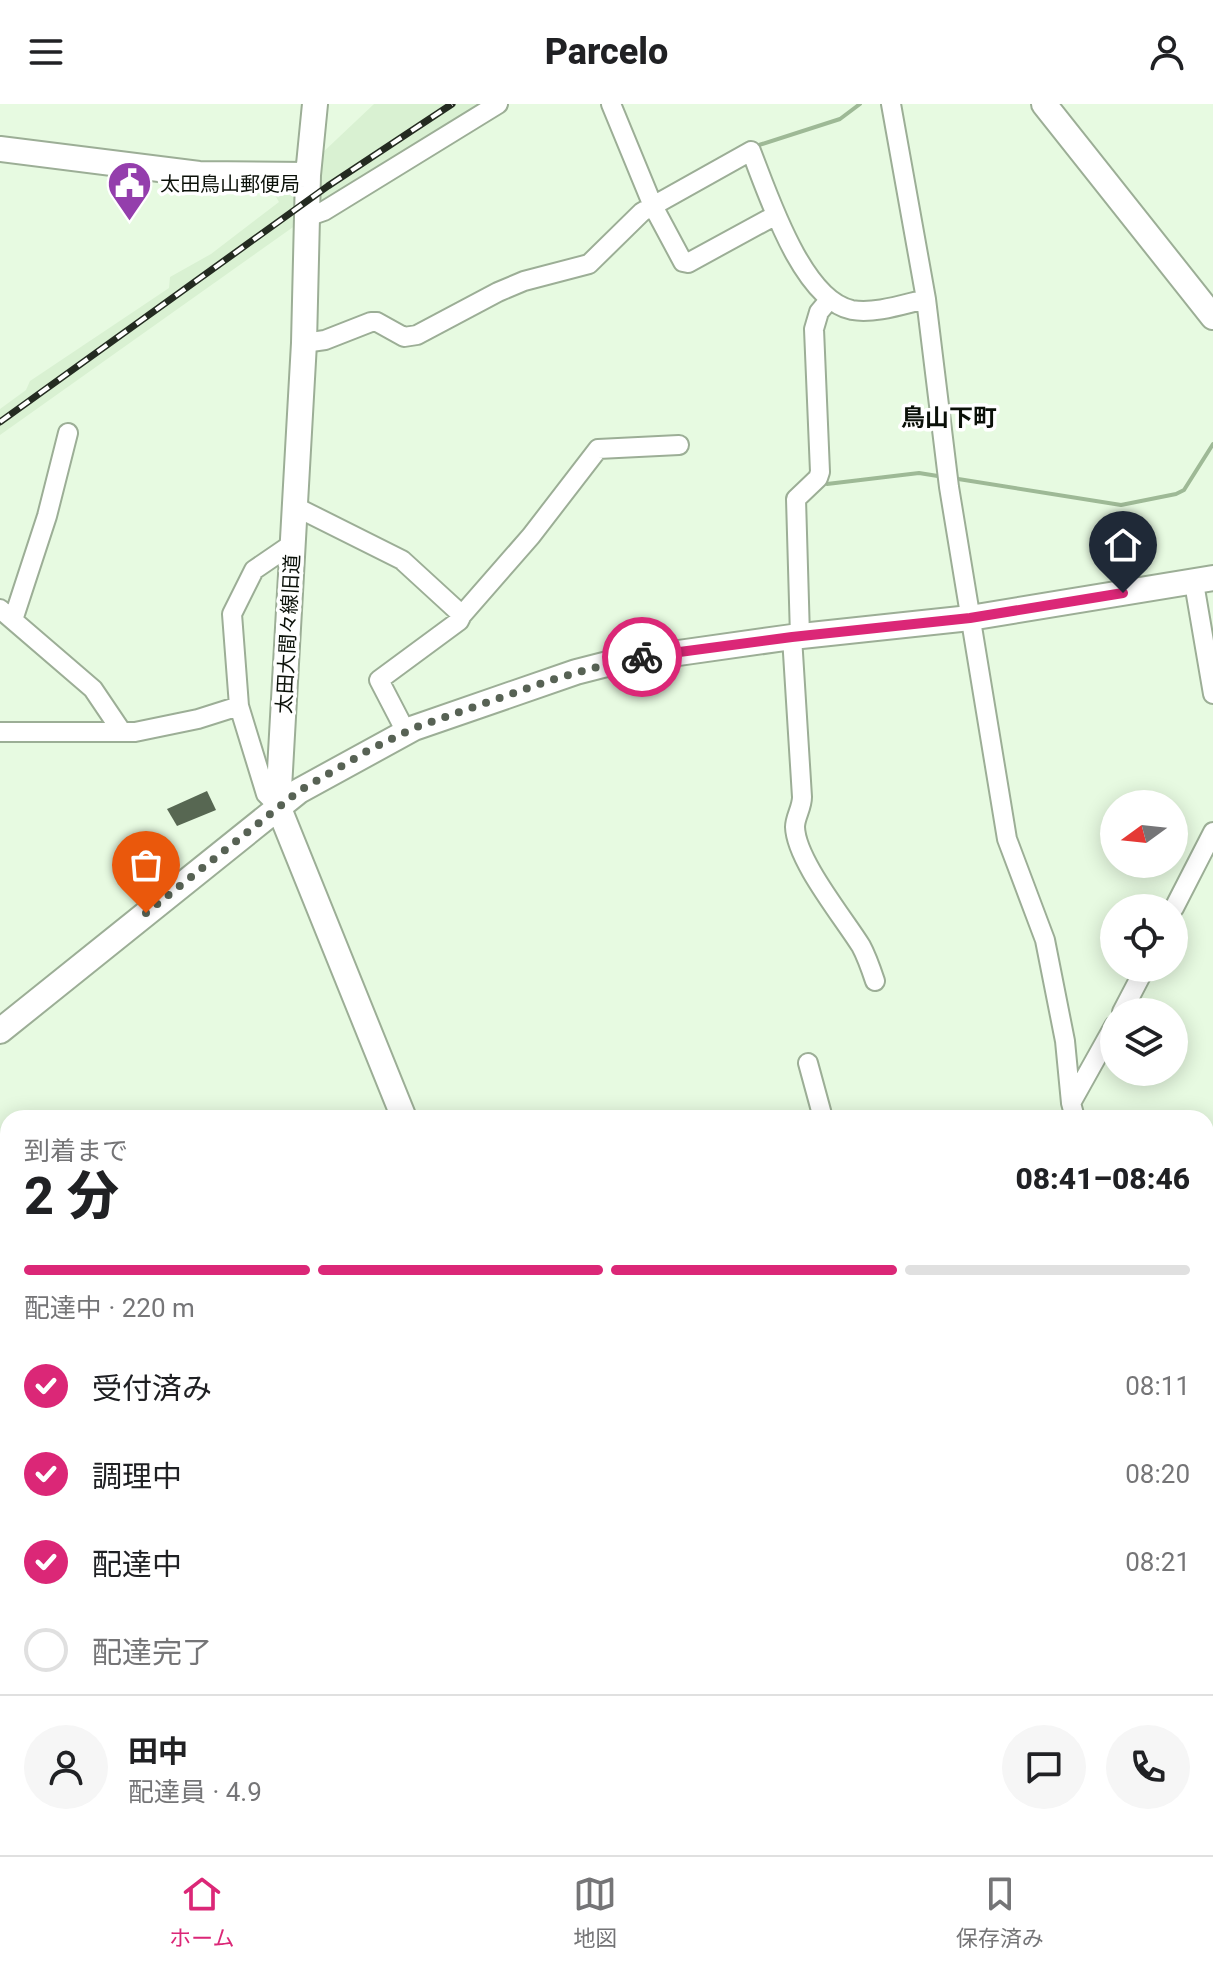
<!DOCTYPE html>
<html lang="ja">
<meta charset="utf-8">
<style>
body{margin:0;font-family:Roboto,"Noto Sans JP",sans-serif;background:#f6f6f6;color:#202124;height:100vh;display:flex;flex-direction:column;font-size:30px;white-space:nowrap}
*{box-sizing:border-box;margin:0}
p{font-size:26px;color:#757577}
.icon{flex:none;width:44px;height:44px;fill:none;stroke:currentColor;stroke-width:2;stroke-linecap:round;stroke-linejoin:round}
.map{position:relative;flex:1;overflow:hidden}
.panel{position:absolute;left:0px;top:1006px;width:1214px;height:746px;display:flex;flex-direction:column;background:#fff;border-radius:24px 24px 0 0;box-shadow:0 4px 20px #0003}
.panel>*{flex:none}
.needle{width:52px;rotate:255deg}
.buttons{position:absolute;left:1100px;top:686px;display:grid;gap:16px}
.buttons a{display:grid;place-items:center;width:88px;height:88px;border-radius:50%;background:#fff;box-shadow:0 4px 20px #0003;font-size:40px}
.pin{position:absolute;display:grid;place-items:center;width:68px;height:68px;color:#fff;margin:-82px -34px;border-radius:50% 50% 50% 0;rotate:-45deg;box-shadow:0 0 8px #0007}
.pin .icon{rotate:45deg}
.courier{position:absolute;display:grid;place-items:center;width:80px;height:80px;margin:-40px;border:6px solid #db2777;border-radius:50%;background:#fff;color:#222;box-shadow:0 2px 10px #0007}
.overview em{font-style:normal;font-weight:800}
.overview div{display:flex;flex-direction:column-reverse}
.overview{display:flex;align-items:center;justify-content:space-between;height:136px;padding:0 24px}
h1{font-size:52px;font-weight:800;line-height:60px}
.bar{display:grid;grid-template-columns:repeat(4,1fr);gap:12px 8px;align-content:center;height:96px;padding:0 24px}
.bar i{height:10px;border-radius:6px;background:#e0e0e0}
.bar .on{background:#db2777}
.bar p{grid-column:span 4}
.line{display:flex;align-items:center;gap:20px;padding:0 24px;border-top:2px solid #e0e0e0}
.line div{flex:1}
.round{display:grid;place-items:center;flex:none;width:84px;height:84px;border-radius:42px;background:#f6f6f6}
ol{padding:0 24px;list-style:none}
li{display:flex;align-items:center;gap:24px;height:88px}
li p{margin-inline-start:auto}
li .icon{padding:8px;border-radius:50%;background:#db2777;color:#fff;stroke-width:4}
li:last-child{color:#757577}
li i{width:44px;height:44px;border:4px solid #e0e0e0;border-radius:50%}
header{display:flex;justify-content:space-between;align-items:center;height:104px;padding:0 24px;background:#fff;font-size:36px;font-weight:800}
.menu{display:flex;justify-content:space-around;align-items:center;height:112px;border-top:2px solid #e0e0e0;background:#fff;font-size:22px;color:#757577}
.menu a{display:grid;justify-items:center;gap:4px}
.menu .on{color:#db2777}
.map>svg:first-child{display:block}
</style>
<header><svg class="icon" aria-label="menu" viewBox="0 0 24 24"><path d="M4 6h16M4 12h16M4 18h16"/></svg>Parcelo<svg class="icon" aria-label="person" viewBox="0 0 24 24"><circle cx="12" cy="8" r="4"/><path d="M4 21q1-7 8-7t8 7"/></svg></header>
<div class="map">
<svg width="1213" height="1751" viewBox="0 0 1213 1751">
<rect width="100%" height="100%" fill="#e7fae1"/>
<!-- built -->
<path fill="#d9f1d2" d="M374,0H487L317,104L319,52Z
M272,86H292L296,95V121L0,331V305L26,286L30,277L169,184L170,173L211,150L279,98Z"/>
<g fill="none" stroke-linecap="round" stroke-linejoin="round">
<!-- stream -->
<path stroke="#9eb996" stroke-width="4" d="M759,41L840,15L860,0
M952,374L1121,401L1176,390L1184,386L1213,340
M827,380L919,369L944,373
M1206,1510L1213,1503
M1206,1733L1213,1742
M927,1751L936,1744"/>
</g>
<!-- building -->
<path fill="#576752" d="M207,687L216,706L177,722L167,705Z"/>
<g fill="none" stroke-linecap="round" stroke-linejoin="round">
<defs>
<path id="street" d="M611,0L653,102L683,158L688,159L776,111
M891,0L926,195L949,383L1007,735L1045,836L1065,937L1071,999L1075,1014
M307,113L324,107L498,0
M304,239L325,236L371,218H377L404,233L417,231L498,188L524,177L589,160L642,108L751,47C768,90 802,196 852,206C875,210 904,200 926,195
M294,402L402,456L462,511L531,432L598,345L679,341
M1194,479L1213,590
M0,505L93,585L122,628
M13,516L47,412L68,329
M800,532L796,395L818,374L820,368L814,225L819,208L829,196
M792,533L802,693C802,704 795,713 795,723C796,756 843,813 861,842C867,853 871,865 875,877
M0,628H135L198,615L239,602
M406,628L379,576L459,517L462,511
M278,702L266,690L239,602L232,510L254,466L292,440
M1174,804L1213,728
M1122,908L1145,864
M808,959L823,1014
M1071,999L1114,922
M0,1083L8,1076
M0,1186L8,1193
M0,1448L8,1443
M0,1523L8,1518
M0,1589L8,1583
M0,1618L8,1631
M73,1744L77,1751
M38,1751L51,1744"/>
<path id="secondary" d="M315,0L308,71L304,239L278,702L404,1014
M1044,0L1213,213
M0,45L199,70L308,71
M0,927L299,687L414,624L576,568L615,558L792,533L970,514L1213,474
M649,1744L653,1751"/>
<path id="primary" d="M1206,1449L1213,1440
M1206,1480L1213,1472
M856,1751L865,1744
M891,1751L900,1744"/>
</defs>
<!-- street casing -->
<use href="#street" stroke="#9cae96" stroke-width="22"/>
<!-- secondary casing -->
<use href="#secondary" stroke="#9cae96" stroke-width="28"/>
<!-- primary casing -->
<use href="#primary" stroke="#9cae96" stroke-width="32"/>
<!-- street -->
<use href="#street" stroke="#fff" stroke-width="18"/>
<!-- secondary -->
<use href="#secondary" stroke="#fff" stroke-width="24"/>
<!-- primary -->
<use href="#primary" stroke="#fff" stroke-width="28"/>
<defs>
<path id="rail" d="M0,318L328,82L452,0"/>
</defs>
<!-- rail casing -->
<use href="#rail" stroke="#242b21" stroke-width="7"/>
<!-- rail -->
<use href="#rail" stroke="#fff" stroke-width="4" stroke-dasharray="12" stroke-linecap="butt"/>
</g>
<g fill="none" stroke-linecap="round" stroke-linejoin="round">
<!-- done -->
<path stroke="#576254" stroke-width="8" stroke-dasharray="0 14.4" d="M146,809L299,687L369,646L414,624L551,576L615,558L642,553"/>
<!-- route -->
<path stroke="#db2777" stroke-width="10" d="M642,553L792,533L970,514L1123,489"/>
</g>
<!-- icons -->
<defs>
<symbol id="civic-pin" viewBox="-11 -11 22 30"><path d="M0 17L-7.5 6A9.5 9.5 0 1 1 7.5 6Z" fill="#943eac" stroke="#fff"/><path d="M-.6-6.5H3V-4.5H.6V-3L4-1V1h2V6H-6V1h2V-1L-.6-3ZM-1.2 2.5V6h2.4V2.5Z" fill="#fff"/></symbol>
</defs>
<g fill-rule="evenodd">
<use href="#civic-pin" x="104" y="54" width="51" height="69"/>
</g>
<g text-anchor="middle" dominant-baseline="central" stroke-width="7" stroke-linejoin="round" paint-order="stroke">
<!-- poi labels -->
<g font-size="20" fill="#0a1008" stroke="#fff" text-anchor="start">
<text x="160" y="80">太田鳥山郵便局</text>
</g>
<!-- street labels -->
<g font-size="20" fill="#0a1008" stroke="#fff">
<text transform="translate(288 530) rotate(-87)">太田大間々線旧道</text>
</g>
<!-- quarter labels -->
<g font-size="24" font-weight="bold" fill="#0a1008" stroke="#fff">
<text x="949" y="314">鳥山下町</text>
</g>
</g>
</svg>
<div class="buttons">
<a><svg class="needle" viewBox="-14 -14 28 28"><path d="M0-13l5 13h-10z" fill="#e53935"/><path d="M0 13l5-13h-10z" fill="#757577"/></svg></a>
<a><svg class="icon" aria-label="locate" viewBox="0 0 24 24"><circle cx="12" cy="12" r="6"/><path d="M12 2v4M12 18v4M2 12h4M18 12h4"/></svg></a>
<a><svg class="icon" aria-label="layers" viewBox="0 0 24 24"><path d="M12 4l9 5-9 5-9-5zM3 14l9 5 9-5"/></svg></a>
</div>
<div class="pin" style="left:146px;top:809px;background:#ea580c"><svg class="icon" aria-label="bag" viewBox="0 0 24 24"><path d="M5 8h14l-1 12H6zM9 8a3 3 0 0 1 6 0"/></svg></div>
<div class="pin" style="left:1123px;top:489px;background:#1f2937"><svg class="icon" aria-label="home" viewBox="0 0 24 24"><path d="M3 11l9-7 9 7M6 9v11h12V9"/></svg></div>
<div class="courier" style="left:642px;top:553px"><svg class="icon" aria-label="bike" viewBox="0 0 24 24"><circle cx="6" cy="16" r="4"/><circle cx="18" cy="16" r="4"/><path d="M6 16l4-8h5l3 8M10 8l3 8H6M13 5h3"/></svg></div>
<section class="panel">
<div class="overview"><div><h1>2 分</h1><p>到着まで</p></div><em>08:41–08:46</em></div>
<div class="bar"><i class="on"></i><i class="on"></i><i class="on"></i><i></i><p>配達中 · 220 m</p></div>
<ol>
<li><svg class="icon" aria-label="check" viewBox="0 0 24 24"><path d="M5 12l5 5 9-10"/></svg>受付済み<p>08:11</p></li>
<li><svg class="icon" aria-label="check" viewBox="0 0 24 24"><path d="M5 12l5 5 9-10"/></svg>調理中<p>08:20</p></li>
<li><svg class="icon" aria-label="check" viewBox="0 0 24 24"><path d="M5 12l5 5 9-10"/></svg>配達中<p>08:21</p></li>
<li><i></i>配達完了</li>
</ol>
<div class="line" style="height:144px"><a class="round"><svg class="icon" aria-label="person" viewBox="0 0 24 24"><circle cx="12" cy="8" r="4"/><path d="M4 21q1-7 8-7t8 7"/></svg></a><div><b>田中</b><p>配達員 · 4.9</p></div><a class="round"><svg class="icon" aria-label="chat" viewBox="0 0 24 24"><path d="M4 5h16v11H9l-5 4z"/></svg></a><a class="round"><svg class="icon" aria-label="phone" viewBox="0 0 24 24"><path d="M5 4h4l2 5-3 2q2 4 5 5l2-3 5 2v4C11 20 4 13 5 4z"/></svg></a></div>
</section>
</div>
<nav class="menu">
<a class="on"><svg class="icon" aria-label="home" viewBox="0 0 24 24"><path d="M3 11l9-7 9 7M6 9v11h12V9"/></svg>ホーム</a>
<a><svg class="icon" aria-label="map" viewBox="0 0 24 24"><path d="M3 6l6-2 6 2 6-2v14l-6 2-6-2-6 2zM9 4v14M15 6v14"/></svg>地図</a>
<a><svg class="icon" aria-label="saved" viewBox="0 0 24 24"><path d="M7 4h10v16l-5-4-5 4z"/></svg>保存済み</a>
</nav>
